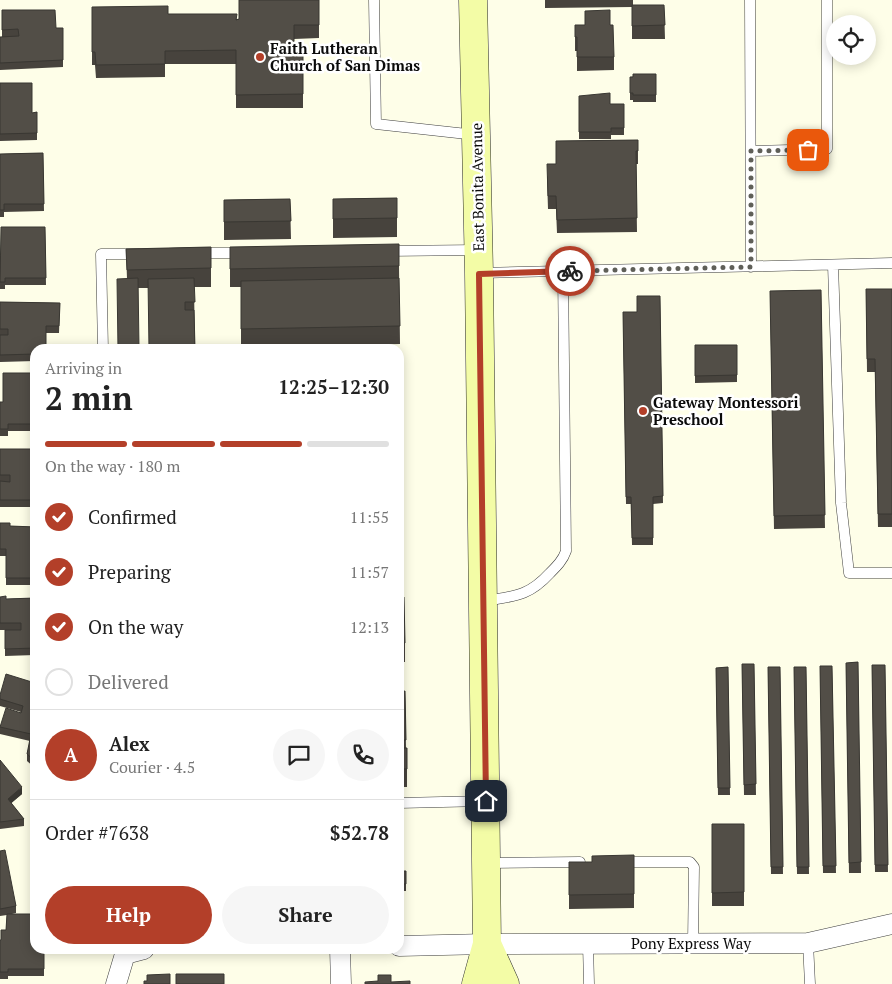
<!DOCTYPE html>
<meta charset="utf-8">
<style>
body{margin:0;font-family:"PT Serif",serif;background:#f6f6f6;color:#222;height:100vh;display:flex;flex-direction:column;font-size:19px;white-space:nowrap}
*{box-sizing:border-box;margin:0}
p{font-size:16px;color:#767676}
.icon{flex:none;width:28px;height:28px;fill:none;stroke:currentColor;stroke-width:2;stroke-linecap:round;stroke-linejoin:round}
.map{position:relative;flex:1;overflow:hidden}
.drawer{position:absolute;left:30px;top:344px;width:374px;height:610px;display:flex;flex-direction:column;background:#fff;border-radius:15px;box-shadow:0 2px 12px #0003}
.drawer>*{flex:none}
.controls{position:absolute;left:826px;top:15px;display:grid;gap:10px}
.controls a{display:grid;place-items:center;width:50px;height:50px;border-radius:50%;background:#fff;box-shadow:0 2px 12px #0003;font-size:25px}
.pin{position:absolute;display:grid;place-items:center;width:42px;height:42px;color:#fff;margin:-21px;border-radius:10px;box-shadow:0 2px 8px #0006}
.courier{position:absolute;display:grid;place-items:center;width:50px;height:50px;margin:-25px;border:4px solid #b33f29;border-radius:50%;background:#fff;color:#222;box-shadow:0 1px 6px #0007}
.head em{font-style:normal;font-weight:600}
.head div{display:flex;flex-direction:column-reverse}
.head{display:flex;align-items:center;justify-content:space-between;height:85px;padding:0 15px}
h1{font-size:32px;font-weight:600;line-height:38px}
.bar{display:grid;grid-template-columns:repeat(4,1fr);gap:8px 5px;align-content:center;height:60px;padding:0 15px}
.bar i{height:6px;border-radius:4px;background:#e0e0e0}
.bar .current{background:#b33f29}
.bar p{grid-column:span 4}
.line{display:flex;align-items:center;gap:12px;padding:0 15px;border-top:1px solid #e0e0e0}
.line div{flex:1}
.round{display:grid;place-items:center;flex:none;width:52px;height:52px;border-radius:26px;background:#f6f6f6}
ol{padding:0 15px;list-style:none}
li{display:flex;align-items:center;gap:15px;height:55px}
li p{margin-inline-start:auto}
li .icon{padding:5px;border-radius:50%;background:#b33f29;color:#fff;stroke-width:4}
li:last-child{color:#767676}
li i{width:28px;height:28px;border:2px solid #e0e0e0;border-radius:50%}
.action{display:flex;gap:10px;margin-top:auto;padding:10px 15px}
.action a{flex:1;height:58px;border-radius:30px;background:#b33f29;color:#fff;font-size:20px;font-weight:600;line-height:58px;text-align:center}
.action a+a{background:#f6f6f6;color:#222}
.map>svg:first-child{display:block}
</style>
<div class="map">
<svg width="892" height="984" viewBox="0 0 892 984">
<rect width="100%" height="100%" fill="#fefee8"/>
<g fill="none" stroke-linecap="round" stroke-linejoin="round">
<defs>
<path id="service" d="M374,0L376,124L476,135
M750,0L751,267
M751,151L827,149V0
M386,251L478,250
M198,253H244
M833,265L841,503L849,573H892
M480,273L892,263
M103,349L101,254H139
M484,601C514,596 528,597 550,573C557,566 563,560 566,551L563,271
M399,803L485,801
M620,862H690L694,867L693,943
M487,863L580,862
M808,943L810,984
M588,944L589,984"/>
<path id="minor" d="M399,946L487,944L808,943L892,924
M340,949L341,984
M116,984L125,954L144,949"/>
<path id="secondary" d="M473,0L479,273L487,944L476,984
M487,944L505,984"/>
</defs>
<!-- service casing -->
<use href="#service" stroke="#3d3d3d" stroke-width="11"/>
<!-- minor casing -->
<use href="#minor" stroke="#3d3d3d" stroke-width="21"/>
<!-- secondary casing -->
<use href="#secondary" stroke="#2c2c2c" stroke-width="29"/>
<!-- service -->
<use href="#service" stroke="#fff" stroke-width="10"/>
<!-- minor -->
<use href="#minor" stroke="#fff" stroke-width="20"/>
<!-- secondary -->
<use href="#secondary" stroke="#f3fca6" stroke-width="28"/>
</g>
<!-- wall -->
<path fill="#47433d" d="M319,0V38L294,39V45H303V108H236V64H165V77L96,78L95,65H92V7L168,14L239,19Z
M545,0H633V5H664L665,39H632V7L545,8Z
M2,10L56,28H63V67L0,70V37H2Z
M575,25H610L614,57V70L577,71V51H575Z
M656,74V102H633V100H630V77Z
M0,83L32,113L37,112V140L0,141Z
M579,96L610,104H624V135H611V139H579Z
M638,140V164H636L637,232L557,233L556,209H548L547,177L556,164V141Z
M43,153L44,211L4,212V217H0V154Z
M397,198V237L333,238V199Z
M290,199L291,239L224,240V200Z
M45,227L46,285H5V289H0V256Z
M211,247V287H194L195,349L148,288H138L127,279L126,249Z
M230,247L399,266L400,344L241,347V287H230Z
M866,289H892V527H878L875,372H867Z
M821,290L825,528L774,529L770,291Z
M660,296L663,503L653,504V545H632L631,504H626L623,312H637Z
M0,302L60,303L59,333H46L35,349V361L0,362Z
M695,345H737V382L695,383Z
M399,370H400L401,436H399Z
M35,373V431H8V436H0V402H3Z
M0,449H35V507H0Z
M399,455L401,595H399Z
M0,523L10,526L35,527V585H6V556H0Z
M0,597L6,599L35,598V655L5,656V630H0Z
M399,597L405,643V662H399Z
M858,662L861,873H849L846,663Z
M742,664H754L756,795H744Z
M872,665H885L888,872H875Z
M820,666H832L836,873H823Z
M728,667L730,795H718L716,668Z
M768,667H780L783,874H771Z
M794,667H806L809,874H797Z
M35,683V768L27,761V754L30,741L0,734V727L21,712L0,706V695Z
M405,691L406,748H407V787H399V692Z
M0,760L22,794L11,803L24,819V826L0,829Z
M712,824H744V906H712Z
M0,851L16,906V913L12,914L44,949V976H8V979H0V940H1L6,930L7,915L0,916Z
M634,855V908L569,909V862H592Z
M399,871H406V891H399Z"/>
<!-- shaded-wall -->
<path fill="#393732" d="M22,787V794L8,806V799Z"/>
<!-- building -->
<path fill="#524e47" stroke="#393732" d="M239,0H319V25H294V45H303V94L236,95V50L165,51V64L96,65L95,52H92V7L168,6V14H237L236,20L239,19Z
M632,5H664L665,25L632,26Z
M2,10H55L56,28H63V60L0,63V37L19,36L18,29L2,30Z
M610,10V25H613L614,57H577V37H575V25H585V11Z
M633,74H656V95H633V93H630V77H633Z
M0,83H32V113L37,112V133L0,134Z
M610,93V104H624V128H611V132H579V96Z
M638,140V151H636L637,218L557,220L556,196H548L547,164H556V141Z
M43,153L44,204H4V210H0V154Z
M397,198V218L333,219V199Z
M290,199L291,221L224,222V200Z
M1,227H45L46,278H5V282H0Z
M399,244V266L230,269V247Z
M211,247V268L127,270L126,249Z
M138,278L139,349H118L117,279Z
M194,278L195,302H185V310H194L195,349H149L148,279Z
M399,278L400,326L241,329V281Z
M866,289H892V514H878L875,359H867Z
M821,290L825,515L774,516L770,291Z
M637,296H660L663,496L653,497V538H632L631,497H626L623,312H637Z
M0,302L60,303L59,326H46V349H35V354L0,355V335H8V329H0Z
M695,345H737V375L695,376Z
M399,370H400L401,418H399Z
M3,373H35V424H8V429H0V402H3Z
M0,449H35V500H0V481L10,482V475H0Z
M399,501H400V547H399Z
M0,523H10V526L35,527V578H6V549H0Z
M399,554H401V577H399Z
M6,596V599L35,598V648L5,649V630H21V623H0V597Z
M399,597H404L405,643H399Z
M858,662L861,862L849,863L846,663Z
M742,664H754L756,784L744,785Z
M872,665H885L888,865H875Z
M820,666H832L836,866H823Z
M728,667L730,788H718L716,668Z
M768,667H780L783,867H771Z
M794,667H806L809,867H797Z
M6,674L35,683V761L27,754L31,734L0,727L6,708L21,713L23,706L0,699V695Z
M405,691L406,740H399V692Z
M399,748H407V769H399Z
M0,760L22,787L8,799L24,819L0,822Z
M712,824H744V892L712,893Z
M5,850L16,906L0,909V851Z
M634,855V894L569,895V862H592V856Z
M399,871H406V884H399Z
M7,914H35V949H44V969H8V972H0V940H1V930H6Z
M170,974V984H144V981H147V975Z
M176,974H224V984H176Z
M378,975H391V982L410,981V984H365V982L378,981Z"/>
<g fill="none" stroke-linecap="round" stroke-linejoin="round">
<!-- done -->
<path stroke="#5f5f58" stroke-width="5" stroke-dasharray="0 9" d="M570,271L751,267V151L808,150"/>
<!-- route -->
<path stroke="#b33f29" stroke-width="6" d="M486,801L479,274L570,271"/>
</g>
<!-- markers -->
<g fill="#b33f29" stroke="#fff" stroke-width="2">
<circle cx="260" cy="57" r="5"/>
<circle cx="643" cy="411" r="5"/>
</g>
<g text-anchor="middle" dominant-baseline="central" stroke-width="5" stroke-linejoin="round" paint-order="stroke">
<!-- poi labels -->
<g font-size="15" font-weight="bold" fill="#0a0a0a" stroke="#fff" text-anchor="start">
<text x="270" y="48">Faith Lutheran<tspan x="270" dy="17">Church of San Dimas</tspan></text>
<text x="653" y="402">Gateway Montessori<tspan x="653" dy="17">Preschool</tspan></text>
</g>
<!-- street labels -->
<g font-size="15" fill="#0a0a0a" stroke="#fff">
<text transform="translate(477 187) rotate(-91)">East Bonita Avenue</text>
<text x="691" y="943">Pony Express Way</text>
</g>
</g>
</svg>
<div class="controls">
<a><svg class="icon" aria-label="locate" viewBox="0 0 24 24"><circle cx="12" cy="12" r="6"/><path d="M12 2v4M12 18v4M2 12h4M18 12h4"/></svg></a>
</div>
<div class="pin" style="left:808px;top:150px;background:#ea580c"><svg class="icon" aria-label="bag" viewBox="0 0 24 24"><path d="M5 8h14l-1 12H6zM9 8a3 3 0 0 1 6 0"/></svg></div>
<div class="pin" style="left:486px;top:801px;background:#1f2937"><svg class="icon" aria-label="home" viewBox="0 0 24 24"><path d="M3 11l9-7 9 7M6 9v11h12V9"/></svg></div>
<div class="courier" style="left:570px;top:271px"><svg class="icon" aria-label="bike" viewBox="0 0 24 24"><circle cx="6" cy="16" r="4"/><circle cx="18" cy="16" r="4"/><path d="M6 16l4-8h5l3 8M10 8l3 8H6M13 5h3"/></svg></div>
<section class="drawer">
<div class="head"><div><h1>2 min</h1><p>Arriving in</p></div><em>12:25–12:30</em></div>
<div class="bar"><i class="current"></i><i class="current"></i><i class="current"></i><i></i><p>On the way · 180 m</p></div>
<ol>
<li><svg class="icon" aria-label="check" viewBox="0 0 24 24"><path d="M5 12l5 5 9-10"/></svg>Confirmed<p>11:55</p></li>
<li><svg class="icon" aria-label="check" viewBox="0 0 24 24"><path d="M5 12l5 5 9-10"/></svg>Preparing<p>11:57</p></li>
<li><svg class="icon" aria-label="check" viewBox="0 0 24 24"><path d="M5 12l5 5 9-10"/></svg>On the way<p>12:13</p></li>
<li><i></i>Delivered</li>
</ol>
<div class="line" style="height:90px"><b class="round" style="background:#b33f29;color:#fff">A</b><div><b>Alex</b><p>Courier · 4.5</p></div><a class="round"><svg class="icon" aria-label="chat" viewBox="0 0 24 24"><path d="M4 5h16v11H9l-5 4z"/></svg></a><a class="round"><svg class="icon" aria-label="phone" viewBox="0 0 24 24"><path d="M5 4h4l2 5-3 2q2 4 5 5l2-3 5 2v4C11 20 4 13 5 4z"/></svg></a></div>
<div class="line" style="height:65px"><div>Order #7638</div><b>$52.78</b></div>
<div class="action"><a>Help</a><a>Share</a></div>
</section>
</div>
